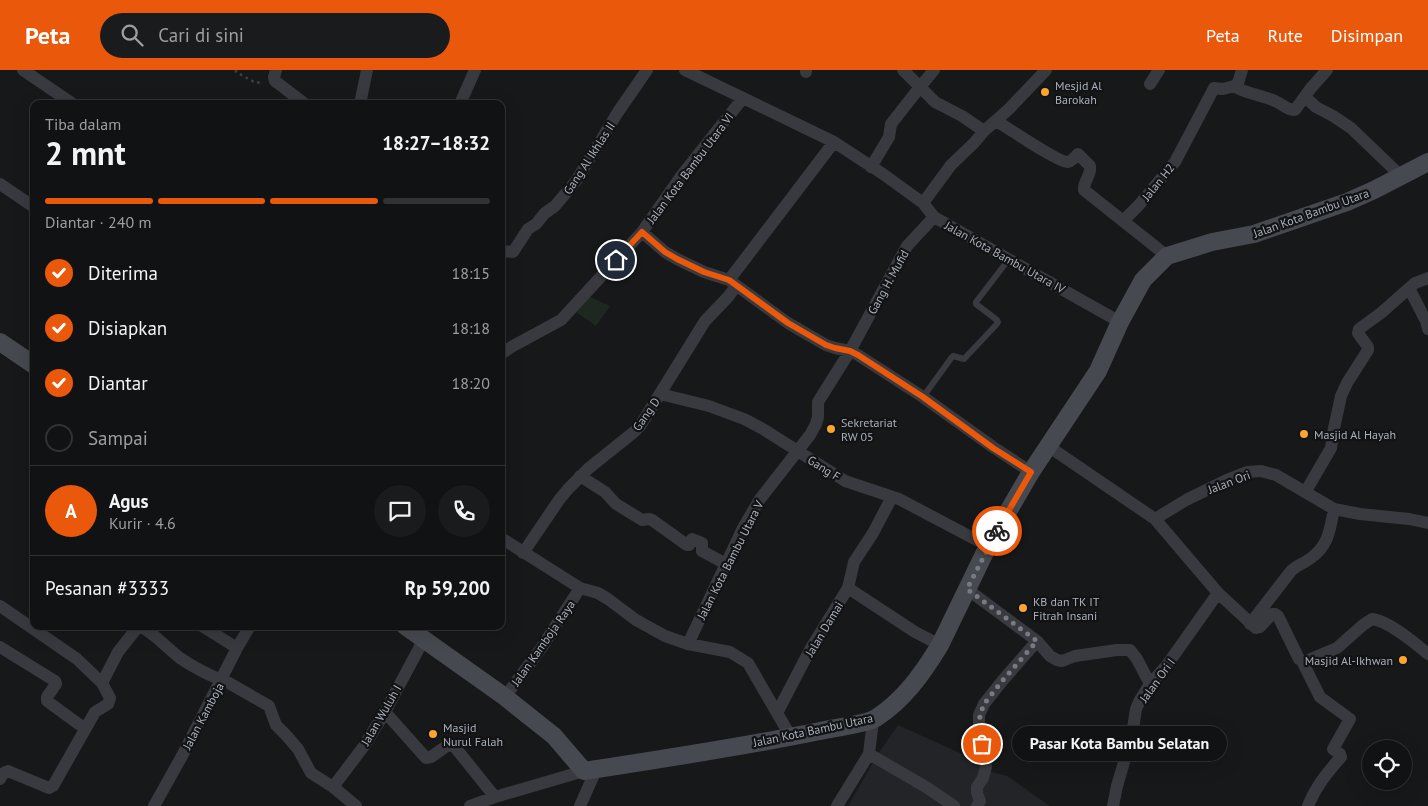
<!DOCTYPE html>
<html lang="id">
<meta charset="utf-8">
<style>
body{margin:0;font-family:"PT Sans",sans-serif;background:#1a1b1d;color:#f1f3f6;height:100vh;display:flex;flex-direction:column;font-size:19px;white-space:nowrap}
*{box-sizing:border-box;margin:0}
p{font-size:16px;color:#9c9ea0}
.icon{flex:none;width:28px;height:28px;fill:none;stroke:currentColor;stroke-width:2;stroke-linecap:round;stroke-linejoin:round}
.map{position:relative;flex:1;overflow:hidden}
.sheet{position:absolute;left:30px;top:30px;width:475px;height:530px;display:flex;flex-direction:column;background:#111214;border-radius:10px;box-shadow:0 5px 20px #0002,0 0 0 1px #303234}
.sheet>*{flex:none}
.fabs{position:absolute;left:1362px;top:670px;display:grid;gap:10px}
.fabs a{display:grid;place-items:center;width:50px;height:50px;border-radius:50%;background:#111214;box-shadow:0 5px 20px #0002,0 0 0 1px #303234;font-size:25px}
.pin{position:absolute;display:grid;place-items:center;width:42px;height:42px;color:#fff;margin:-21px;border:2px solid #fff;border-radius:50%;box-shadow:0 1px 5px #0007}
.courier{position:absolute;display:grid;place-items:center;width:50px;height:50px;margin:-25px;border:4px solid #ea580c;border-radius:50%;background:#fff;color:#222;box-shadow:0 1px 6px #0007}
.bubble{position:absolute;height:35px;border-radius:18px;background:#111214;box-shadow:0 5px 20px #0002,0 0 0 1px #303234;font-size:16px;font-weight:700;line-height:35px;text-align:center}
.head em{font-style:normal;font-weight:700}
.head div{display:flex;flex-direction:column-reverse}
.head{display:flex;align-items:center;justify-content:space-between;height:85px;padding:0 15px}
h1{font-size:32px;font-weight:700;line-height:38px}
.bar{display:grid;grid-template-columns:repeat(4,1fr);gap:8px 5px;align-content:center;height:60px;padding:0 15px}
.bar i{height:6px;border-radius:4px;background:#303234}
.bar .current{background:#ea580c}
.bar p{grid-column:span 4}
.line{display:flex;align-items:center;gap:12px;padding:0 15px;border-top:1px solid #303234}
.line div{flex:1}
.round{display:grid;place-items:center;flex:none;width:52px;height:52px;border-radius:26px;background:#1a1b1d}
ol{padding:0 15px;list-style:none}
li{display:flex;align-items:center;gap:15px;height:55px}
li p{margin-inline-start:auto}
li .icon{padding:5px;border-radius:50%;background:#ea580c;color:#fff;stroke-width:4}
li:last-child{color:#9c9ea0}
li i{width:28px;height:28px;border:2px solid #303234;border-radius:50%}
header{display:flex;align-items:center;gap:30px;box-sizing:border-box;height:70px;padding:0 25px;background:#ea580c;color:#fff}
header strong{font-size:24px}
nav{display:flex;gap:28px;margin-inline-start:auto;font-size:18px}
.search{width:350px;height:45px;background:#1a1b1d;display:flex;align-items:center;gap:12px;box-sizing:border-box;padding:0 18px;border-radius:28px;color:#9c9ea0;font-size:19px}
.map>svg:first-child{display:block}
</style>
<header>
<strong>Peta</strong>
<div class="search"><svg class="icon" aria-label="search" viewBox="0 0 24 24"><circle cx="10" cy="10" r="6"/><path d="M15 15l6 6"/></svg>Cari di sini</div>
<nav><a>Peta</a><a>Rute</a><a>Disimpan</a></nav>
</header>
<div class="map">
<svg width="1428" height="736" viewBox="0 0 1428 736">
<rect width="100%" height="100%" fill="#17181a"/>
<!-- built -->
<path fill="#232427" d="M898,655L962,684L984,691V700L1007,706L1050,736H848L878,684Z"/>
<!-- green -->
<path fill="#1f2820" d="M588,226L610,236L596,256L576,242Z"/>
<g fill="none" stroke-linecap="round" stroke-linejoin="round">
<!-- path -->
<path stroke="#3e4146" stroke-width="2.5" stroke-dasharray="2.5 4" stroke-linecap="butt" d="M236,0V2L256,13L261,12"/>
<!-- lane -->
<path stroke="#383a3f" stroke-width="6" d="M923,327L952,287L953,286L964,289L996,255L998,252L997,250L976,234V232L1009,189"/>
<!-- street -->
<path stroke="#383a3f" stroke-width="12" d="M23,0L73,34
M276,0L274,7L275,11L305,34
M685,0L834,72L883,104L923,133L934,147L1120,252
M903,0L920,17L934,0
M806,2V0
M1150,14L1159,0
M1234,16L1238,13L1242,0
M1305,27L1316,37L1333,46L1351,58L1401,106
M360,34L367,0
M460,34L475,0
M996,51C1007,57 1059,93 1068,92C1072,91 1075,87 1078,84L1090,96C1092,105 1083,111 1084,120L1123,151
M871,97L889,67L891,54L920,17L935,32L962,46L984,61
M0,114L34,137
M923,133L951,95L974,73L984,61L1009,39L1046,0
M642,162L665,182L677,189L704,202L729,210L788,253L826,275L835,278L850,281L858,285L923,327L993,377L1031,402
M501,181L513,182L528,159L536,154L545,143L555,136L576,111L618,42L647,0
M1167,186L1123,151L1139,135L1175,92L1214,18L1223,19L1234,16C1243,23 1265,26 1277,32C1284,35 1287,40 1295,40L1311,18L1327,0
M729,210L834,72
M1409,218L1426,251L1428,259
M501,284L513,276L561,250L642,162L682,105L743,28
M660,324L709,336L744,349L763,359L845,411L899,429L988,476
M1048,376L1155,449L1218,523L1256,558L1260,557L1272,544H1275L1278,546L1299,589L1306,591L1337,578L1363,555L1372,549C1389,551 1415,573 1428,584
M580,406L605,422L616,434L642,450L649,449L652,450L687,475H689L692,469L702,473V481L726,494
M1306,421L1331,378L1333,363L1341,326L1347,313L1368,280V277L1358,263L1359,259L1381,243L1415,213L1428,208
M1155,449L1186,430L1229,409L1247,402L1261,401L1276,405L1334,439L1360,444L1409,449L1428,453
M501,468L580,518L598,523L608,529L636,550L665,566L688,574L730,582L748,593L791,667
M523,483L559,430L568,419L589,398L634,362L640,356L705,251L728,227L736,216
M848,518L915,562L940,575
M967,519L1037,571L1050,586L1057,590L1062,591L1075,586L1117,580H1130L1137,589L1150,614
M0,536L77,589L102,613L110,628L108,634L95,642L53,716L49,718L8,701C4,702 2,704 0,709
M1250,554L1291,501C1297,495 1305,493 1311,488C1329,475 1330,459 1334,439
M202,556L237,578
M688,574L743,458L760,429L810,365L816,354L818,347V332L850,281L907,176L934,147
M0,577L55,611L56,614L47,627V631L84,658
M1302,591L1320,627L1350,649L1333,679L1340,684L1341,687C1327,703 1316,716 1308,736
M222,609L269,636L276,655L286,665L298,679L311,703L333,717L356,736
M102,613L118,582L137,558L140,556C155,564 167,578 180,588C193,597 207,604 221,610
M505,627L542,577L580,518
M385,642L426,688L431,687L448,675L454,676L495,727
M777,643L811,578L848,518L854,492L873,463L892,427
M869,684L926,717L954,736
M333,717L364,676L385,642L424,569
M154,736L182,686L237,578L250,556
M470,736L495,727L584,701
M580,736L596,700
M837,736L869,684L873,650
M977,736L980,731L977,723V717L983,708L986,697L979,660V645L984,634L1003,610L1037,571
M1113,736L1117,716L1132,665L1136,639L1140,630L1150,614L1167,595L1218,523"/>
<!-- secondary -->
<path stroke="#46494f" stroke-width="18" d="M0,272L34,295
M405,556L505,627L554,666L584,701C663,689 742,677 820,661C832,658 867,654 876,648C904,630 923,603 940,575L988,476L1031,402L1098,301L1120,252L1143,210L1167,186L1212,172L1254,164L1347,132L1374,120L1428,92"/>
</g>
<g fill="none" stroke-linecap="round" stroke-linejoin="round">
<!-- done -->
<path stroke="#767b82" stroke-width="5" stroke-dasharray="0 9" d="M982,674L979,660L980,645L984,634L1003,610L1037,571L967,519L997,461"/>
<!-- route -->
<path stroke="#ea580c" stroke-width="6" d="M616,190L642,162L665,182L677,189L704,202L729,210L788,253L826,275L835,278L850,281L858,285L923,327L993,378L1031,402L997,461"/>
</g>
<!-- markers -->
<g fill="#fba42e" stroke="#121315" stroke-width="2">
<circle cx="1045" cy="22" r="5"/>
<circle cx="831" cy="359" r="5"/>
<circle cx="1304" cy="364" r="5"/>
<circle cx="1023" cy="538" r="5"/>
<circle cx="1403" cy="590" r="5"/>
<circle cx="433" cy="664" r="5"/>
</g>
<g text-anchor="middle" dominant-baseline="central" stroke-width="4.5" stroke-linejoin="round" paint-order="stroke">
<!-- poi labels -->
<g font-size="12" fill="#a9b0ba" stroke="#121315" text-anchor="start">
<text x="1055" y="15">Mesjid Al<tspan x="1055" dy="14">Barokah</tspan></text>
<text x="841" y="352">Sekretariat<tspan x="841" dy="14">RW 05</tspan></text>
<text x="1314" y="364">Masjid Al Hayah</text>
<text x="1033" y="531">KB dan TK IT<tspan x="1033" dy="14">Fitrah Insani</tspan></text>
<text x="1393" y="590" text-anchor="end">Masjid Al-Ikhwan</text>
<text x="443" y="657">Masjid<tspan x="443" dy="14">Nurul Falah</tspan></text>
</g>
<!-- street labels -->
<g font-size="12" fill="#a9b0ba" stroke="#121315">
<text transform="translate(589 88) rotate(-57)">Gang Al Ikhlas II</text>
<text transform="translate(690 98) rotate(-53)">Jalan Kota Bambu Utara VI</text>
<text transform="translate(1158 112) rotate(-51)">Jalan H2</text>
<text transform="translate(1311 143) rotate(-20)">Jalan Kota Bambu Utara</text>
<text transform="translate(1005 187) rotate(29)">Jalan Kota Bambu Utara IV</text>
<text transform="translate(888 212) rotate(-61)">Gang H. Mufid</text>
<text transform="translate(646 344) rotate(-55)">Gang D</text>
<text transform="translate(824 398) rotate(32)">Gang F</text>
<text transform="translate(1229 412) rotate(-21)">Jalan Ori</text>
<text transform="translate(730 490) rotate(-63)">Jalan Kota Bambu Utara V</text>
<text transform="translate(824 559) rotate(-59)">Jalan Damai</text>
<text transform="translate(543 573) rotate(-55)">Jalan Kamboja Raya</text>
<text transform="translate(1157 610) rotate(-54)">Jalan Ori I</text>
<text transform="translate(381 645) rotate(-60)">Jalan Wuluh I</text>
<text transform="translate(203 646) rotate(-62)">Jalan Kamboja</text>
<text transform="translate(813 660) rotate(-12)">Jalan Kota Bambu Utara</text>
</g>
</g>
</svg>
<div class="fabs">
<a><svg class="icon" aria-label="locate" viewBox="0 0 24 24"><circle cx="12" cy="12" r="6"/><path d="M12 2v4M12 18v4M2 12h4M18 12h4"/></svg></a>
</div>
<div class="pin" style="left:982px;top:674px;background:#ea580c"><svg class="icon" aria-label="bag" viewBox="0 0 24 24"><path d="M5 8h14l-1 12H6zM9 8a3 3 0 0 1 6 0"/></svg></div>
<div class="pin" style="left:616px;top:190px;background:#1f2937"><svg class="icon" aria-label="home" viewBox="0 0 24 24"><path d="M3 11l9-7 9 7M6 9v11h12V9"/></svg></div>
<div class="courier" style="left:997px;top:461px"><svg class="icon" aria-label="bike" viewBox="0 0 24 24"><circle cx="6" cy="16" r="4"/><circle cx="18" cy="16" r="4"/><path d="M6 16l4-8h5l3 8M10 8l3 8H6M13 5h3"/></svg></div>
<div class="bubble" style="left:1012px;top:656px;width:215px">Pasar Kota Bambu Selatan</div>
<section class="sheet">
<div class="head"><div><h1>2 mnt</h1><p>Tiba dalam</p></div><em>18:27–18:32</em></div>
<div class="bar"><i class="current"></i><i class="current"></i><i class="current"></i><i></i><p>Diantar · 240 m</p></div>
<ol>
<li><svg class="icon" aria-label="check" viewBox="0 0 24 24"><path d="M5 12l5 5 9-10"/></svg>Diterima<p>18:15</p></li>
<li><svg class="icon" aria-label="check" viewBox="0 0 24 24"><path d="M5 12l5 5 9-10"/></svg>Disiapkan<p>18:18</p></li>
<li><svg class="icon" aria-label="check" viewBox="0 0 24 24"><path d="M5 12l5 5 9-10"/></svg>Diantar<p>18:20</p></li>
<li><i></i>Sampai</li>
</ol>
<div class="line" style="height:90px"><b class="round" style="background:#ea580c;color:#fff">A</b><div><b>Agus</b><p>Kurir · 4.6</p></div><a class="round"><svg class="icon" aria-label="chat" viewBox="0 0 24 24"><path d="M4 5h16v11H9l-5 4z"/></svg></a><a class="round"><svg class="icon" aria-label="phone" viewBox="0 0 24 24"><path d="M5 4h4l2 5-3 2q2 4 5 5l2-3 5 2v4C11 20 4 13 5 4z"/></svg></a></div>
<div class="line" style="height:65px"><div>Pesanan #3333</div><b>Rp 59,200</b></div>
</section>
</div>
